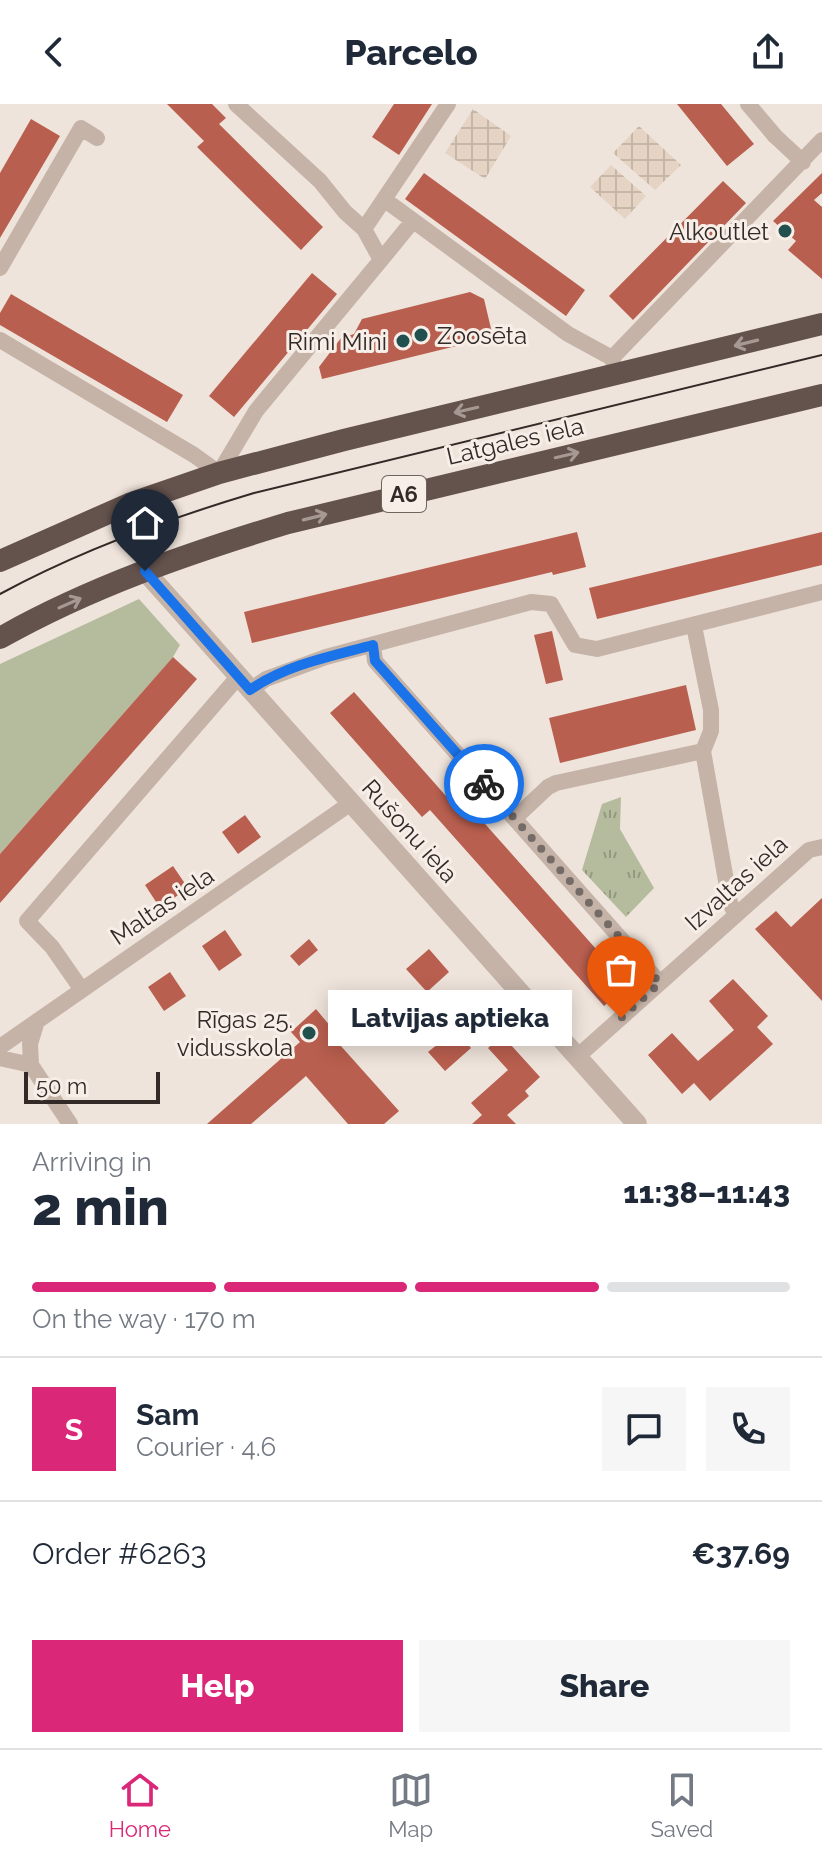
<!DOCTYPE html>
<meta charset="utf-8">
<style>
body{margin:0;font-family:Raleway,sans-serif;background:#f6f6f7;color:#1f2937;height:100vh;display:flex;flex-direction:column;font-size:30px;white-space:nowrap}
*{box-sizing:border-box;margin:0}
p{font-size:26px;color:#747a83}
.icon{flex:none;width:44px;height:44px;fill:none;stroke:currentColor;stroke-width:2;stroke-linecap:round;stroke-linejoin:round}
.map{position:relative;height:1020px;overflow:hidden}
.side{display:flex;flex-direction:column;background:#fff;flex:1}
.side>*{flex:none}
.scale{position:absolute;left:24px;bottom:20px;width:136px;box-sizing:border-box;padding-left:8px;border:4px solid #332a28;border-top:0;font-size:22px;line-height:28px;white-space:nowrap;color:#332a28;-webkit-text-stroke:6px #f7eee7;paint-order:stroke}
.pin{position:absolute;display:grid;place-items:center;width:68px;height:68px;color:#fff;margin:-82px -34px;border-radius:50% 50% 50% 0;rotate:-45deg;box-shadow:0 0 8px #0007}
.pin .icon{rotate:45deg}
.courier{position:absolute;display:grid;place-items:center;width:80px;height:80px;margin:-40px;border:6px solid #1a73e8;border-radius:50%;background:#fff;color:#222;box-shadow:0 2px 10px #0007}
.bubble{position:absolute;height:56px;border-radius:0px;background:#fff;box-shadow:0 4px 20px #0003;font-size:26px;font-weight:800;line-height:56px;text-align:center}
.overview em{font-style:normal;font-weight:800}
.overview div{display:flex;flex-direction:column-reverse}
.overview{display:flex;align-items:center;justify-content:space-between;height:136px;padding:0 32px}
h1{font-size:52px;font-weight:800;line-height:60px}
.bar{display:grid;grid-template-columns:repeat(4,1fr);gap:12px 8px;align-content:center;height:96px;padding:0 32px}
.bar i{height:10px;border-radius:6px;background:#e0e1e3}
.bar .selected{background:#db2777}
.bar p{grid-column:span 4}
.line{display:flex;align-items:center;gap:20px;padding:0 32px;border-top:2px solid #e0e1e3}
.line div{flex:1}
.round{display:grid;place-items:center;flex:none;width:84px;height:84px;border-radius:0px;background:#f6f6f7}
.primary-button{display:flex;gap:16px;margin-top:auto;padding:16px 32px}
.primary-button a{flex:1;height:92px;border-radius:0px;background:#db2777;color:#fff;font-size:32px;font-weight:800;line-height:92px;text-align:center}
.primary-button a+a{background:#f6f6f7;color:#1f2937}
header{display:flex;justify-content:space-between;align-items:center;height:104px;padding:0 32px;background:#fff;font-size:36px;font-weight:800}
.menu{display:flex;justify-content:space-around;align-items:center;height:112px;border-top:2px solid #e0e1e3;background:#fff;font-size:22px;color:#747a83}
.menu a{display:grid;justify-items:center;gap:4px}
.menu .selected{color:#db2777}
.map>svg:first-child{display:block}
</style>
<header><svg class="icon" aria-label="back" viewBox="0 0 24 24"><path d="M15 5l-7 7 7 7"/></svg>Parcelo<svg class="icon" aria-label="share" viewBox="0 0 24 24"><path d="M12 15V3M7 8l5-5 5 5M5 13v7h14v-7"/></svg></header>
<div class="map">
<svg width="822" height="1020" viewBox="0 0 822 1020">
<defs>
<pattern id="park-tufts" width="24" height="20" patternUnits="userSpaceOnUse" patternTransform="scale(2)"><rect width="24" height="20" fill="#b4bc9d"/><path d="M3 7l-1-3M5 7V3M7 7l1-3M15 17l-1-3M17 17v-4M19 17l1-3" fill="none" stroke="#939980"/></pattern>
<pattern id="plaza-grid" width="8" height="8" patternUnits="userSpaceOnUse" patternTransform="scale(2)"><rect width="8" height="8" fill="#e5d4c4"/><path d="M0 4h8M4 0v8" fill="none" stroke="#c5b6a8"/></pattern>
</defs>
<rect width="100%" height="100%" fill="#efe4db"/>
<!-- green -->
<path fill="#b4bc9d" d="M139,495L180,541L173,553L0,750V560Z"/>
<!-- park -->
<path fill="url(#park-tufts)" d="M621,693L620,725L654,784L626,813L582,766L602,700Z"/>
<!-- plaza -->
<path fill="url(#plaza-grid)" d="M473,5L511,32L485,75L445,49Z
M639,22L681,61L655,86L613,49Z
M611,61L646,92L625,115L590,83Z"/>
<!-- building -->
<path fill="#b95f4f" d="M167,0H212L226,14L219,20L323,123L301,146L197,43L204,37Z
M394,0H432L399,51L372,33Z
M677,0H721L754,40L727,62Z
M31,15L60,32L0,134V69Z
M424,69L585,186L566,212L405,95Z
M822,69V89L814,96L822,103V175L788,146L796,137L773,117Z
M723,77L746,99L633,216L609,192Z
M312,169L337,190L234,313L209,292Z
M470,188L484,195L493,233L322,275L319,263L341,234L354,230L362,215Z
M11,190L183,291L167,318L0,221V209Z
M577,428L586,463L553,471L552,468L252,539L244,508Z
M822,428V461L597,515L589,484Z
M552,527L563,576L546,580L534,531Z
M173,553L197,575L0,799V750Z
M686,581L696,626L560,659L549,614Z
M354,588L446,692L454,685L628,881L604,902L430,706L422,713L330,609Z
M245,711L261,733L238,750L222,728Z
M173,762L188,784L160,804L145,781Z
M822,794V897L755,825L776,807L791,823Z
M225,826L242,851L219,867L202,842Z
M309,835L318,846L299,862L290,852Z
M429,845L449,868L427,888L406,865Z
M170,868L186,892L164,907L148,883Z
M733,875L768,912L757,923L773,940L710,997L694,979L682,990L648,951L672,929L698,957L734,926L709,897Z
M401,903L412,916L407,920L411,925L393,941L378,924Z
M316,905L336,929L332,932L399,1007L384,1020H348L306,972L251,1020H207L300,938L291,928Z
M458,928L471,944L445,967L428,948L448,932L450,935Z
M502,931L540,973L525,987L529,992L507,1011L516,1020H472L482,1011L471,999L508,966L488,944Z"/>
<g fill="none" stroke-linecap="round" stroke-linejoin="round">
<!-- minor -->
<path stroke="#c5b3a8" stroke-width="16" d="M236,0L320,77L345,108L364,125
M748,0L775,32L803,58
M385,96L568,230L612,254L614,261
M381,156L412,118
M0,164L81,24L97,34
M0,236L194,351L219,369L256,307L381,156L364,125L448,0
M612,254L822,36
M694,522L711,606V627L703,647L730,799L736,811
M373,541L375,557L660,879
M250,586L266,575L326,553L531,498L551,500L575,541L597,545L822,488
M515,714L548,683L556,679L703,647
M82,886L52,843L27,817L238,573
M37,917L30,940L31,961L70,1020
M0,943L351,699
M577,953L809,746L822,743
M0,954L31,961"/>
<!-- tertiary -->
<path stroke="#c5b3a8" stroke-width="20" d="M145,467L637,1020"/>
<!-- trunk -->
<path stroke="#64524d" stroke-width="22" d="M0,457L129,400L219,369L344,336L822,220
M0,534C90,483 189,449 288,419L822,291"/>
<!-- tram -->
<path stroke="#332a28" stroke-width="2" d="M0,490C81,446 167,415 254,389L822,251"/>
</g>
<!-- one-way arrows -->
<defs><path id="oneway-shaft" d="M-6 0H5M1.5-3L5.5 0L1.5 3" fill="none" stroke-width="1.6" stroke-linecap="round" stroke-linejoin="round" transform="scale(2)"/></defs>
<g stroke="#a69892">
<use href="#oneway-shaft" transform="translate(746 239) rotate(166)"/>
<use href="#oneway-shaft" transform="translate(466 306) rotate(167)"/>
<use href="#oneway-shaft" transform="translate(567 351) rotate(-13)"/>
<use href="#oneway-shaft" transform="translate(315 413) rotate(-14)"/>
<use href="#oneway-shaft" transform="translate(70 499) rotate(-24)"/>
</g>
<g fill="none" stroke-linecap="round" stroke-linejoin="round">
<!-- done -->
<path stroke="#756b67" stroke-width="8" stroke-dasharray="0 14.4" d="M484,680L660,879L621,914"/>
<!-- route -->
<path stroke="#1a73e8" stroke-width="10" d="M145,467L250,586C285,561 332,552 373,541L375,557L484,680"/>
</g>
<!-- markers -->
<g fill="#22504f" stroke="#f7eee7" stroke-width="3">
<circle cx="785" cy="127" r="8"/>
<circle cx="421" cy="231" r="8"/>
<circle cx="403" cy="237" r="8"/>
<circle cx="309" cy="929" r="8"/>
</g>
<g text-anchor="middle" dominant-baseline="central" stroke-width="6" stroke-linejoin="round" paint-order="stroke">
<!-- shield labels -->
<rect fill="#f7eee7" stroke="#6e6561" stroke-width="2" x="382" y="372" width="44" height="36" rx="6"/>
<g font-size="22" font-weight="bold" fill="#332a28">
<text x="404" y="390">A6</text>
</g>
<!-- poi labels -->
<g font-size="24" fill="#332a28" stroke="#f7eee7" text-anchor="end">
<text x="769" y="127">Alkoutlet</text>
<text x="437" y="231" text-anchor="start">Zoosēta</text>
<text x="387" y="237">Rimi Mini</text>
<text x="293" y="915">Rīgas 25.<tspan x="293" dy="28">vidusskola</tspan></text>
</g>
<!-- street labels -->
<g font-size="24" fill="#332a28" stroke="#f7eee7">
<text transform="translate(515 337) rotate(-13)">Latgales iela</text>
<text transform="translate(410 727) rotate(48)">Rušonu iela</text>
<text transform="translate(736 779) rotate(-42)">Izvaltas iela</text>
<text transform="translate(162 802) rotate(-34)">Maltas iela</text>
</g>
</g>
</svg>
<div class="scale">50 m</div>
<div class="pin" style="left:621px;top:914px;background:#ea580c"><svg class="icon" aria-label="bag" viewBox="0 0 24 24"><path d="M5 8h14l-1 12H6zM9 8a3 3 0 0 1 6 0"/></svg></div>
<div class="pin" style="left:145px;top:467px;background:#1f2937"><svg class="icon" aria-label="home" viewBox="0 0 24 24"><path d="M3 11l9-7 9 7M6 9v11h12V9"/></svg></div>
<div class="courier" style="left:484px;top:680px"><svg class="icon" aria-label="bike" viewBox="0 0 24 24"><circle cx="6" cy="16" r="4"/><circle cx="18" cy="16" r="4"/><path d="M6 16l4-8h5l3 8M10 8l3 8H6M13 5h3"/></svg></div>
<div class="bubble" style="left:328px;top:886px;width:244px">Latvijas aptieka</div>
</div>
<section class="side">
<div class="overview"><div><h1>2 min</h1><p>Arriving in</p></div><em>11:38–11:43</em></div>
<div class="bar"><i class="selected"></i><i class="selected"></i><i class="selected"></i><i></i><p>On the way · 170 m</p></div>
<div class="line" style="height:144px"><b class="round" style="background:#db2777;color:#fff">S</b><div><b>Sam</b><p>Courier · 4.6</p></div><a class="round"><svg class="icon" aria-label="chat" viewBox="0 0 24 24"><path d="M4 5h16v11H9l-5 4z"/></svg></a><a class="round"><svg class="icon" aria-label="phone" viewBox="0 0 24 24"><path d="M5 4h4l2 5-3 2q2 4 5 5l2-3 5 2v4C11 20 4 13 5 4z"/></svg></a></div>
<div class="line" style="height:104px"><div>Order #6263</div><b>€37.69</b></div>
<div class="primary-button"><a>Help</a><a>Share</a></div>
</section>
<nav class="menu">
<a class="selected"><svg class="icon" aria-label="home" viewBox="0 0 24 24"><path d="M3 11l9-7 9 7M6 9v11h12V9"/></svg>Home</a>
<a><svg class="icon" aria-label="map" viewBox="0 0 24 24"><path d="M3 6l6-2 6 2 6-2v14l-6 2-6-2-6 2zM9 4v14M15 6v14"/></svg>Map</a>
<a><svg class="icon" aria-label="saved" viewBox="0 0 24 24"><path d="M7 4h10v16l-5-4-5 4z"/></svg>Saved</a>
</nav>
